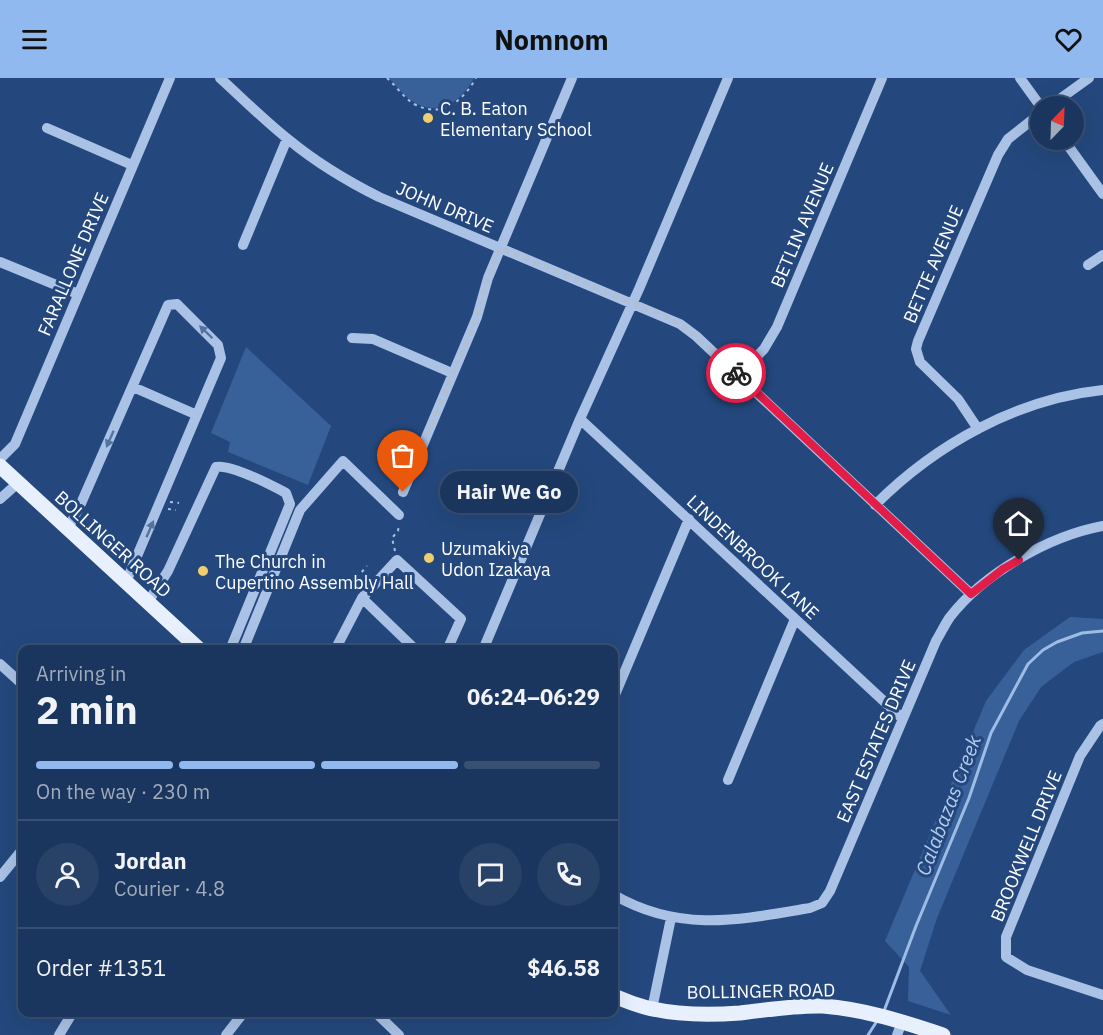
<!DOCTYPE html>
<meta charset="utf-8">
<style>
body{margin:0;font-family:"IBM Plex Sans",sans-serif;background:#284167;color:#f1f3f6;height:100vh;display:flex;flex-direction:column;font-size:22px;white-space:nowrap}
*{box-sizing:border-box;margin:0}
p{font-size:20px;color:#a0abbc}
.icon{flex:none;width:33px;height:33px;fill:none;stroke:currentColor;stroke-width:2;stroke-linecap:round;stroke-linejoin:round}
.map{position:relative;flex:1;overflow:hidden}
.side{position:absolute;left:18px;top:567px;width:600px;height:372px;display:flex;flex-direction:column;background:#1b365e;border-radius:12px;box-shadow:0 6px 24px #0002,0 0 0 2px #395073}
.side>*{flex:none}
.needle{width:39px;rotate:23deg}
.fabs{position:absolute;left:1030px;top:18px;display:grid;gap:12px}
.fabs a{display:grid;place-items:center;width:54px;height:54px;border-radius:50%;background:#1b365e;box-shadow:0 6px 24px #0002,0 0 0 2px #395073;font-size:30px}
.pin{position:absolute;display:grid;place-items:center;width:51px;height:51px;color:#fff;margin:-62px -26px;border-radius:50% 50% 50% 0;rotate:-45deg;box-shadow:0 0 6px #0007}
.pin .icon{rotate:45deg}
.courier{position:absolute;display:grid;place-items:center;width:60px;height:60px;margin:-30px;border:4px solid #e11d48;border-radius:50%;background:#fff;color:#222;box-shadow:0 2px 8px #0007}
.bubble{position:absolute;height:42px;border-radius:21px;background:#1b365e;box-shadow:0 6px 24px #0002,0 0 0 2px #395073;font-size:20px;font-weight:800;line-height:42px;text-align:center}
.summary em{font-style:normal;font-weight:800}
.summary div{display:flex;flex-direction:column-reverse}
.summary{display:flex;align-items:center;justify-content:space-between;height:102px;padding:0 18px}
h1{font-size:39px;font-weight:800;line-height:45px}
.bar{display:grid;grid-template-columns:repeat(4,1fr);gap:9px 6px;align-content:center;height:72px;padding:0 18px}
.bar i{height:8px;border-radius:4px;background:#395073}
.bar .selected{background:#90b9f0}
.bar p{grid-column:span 4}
.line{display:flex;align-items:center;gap:15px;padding:0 18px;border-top:2px solid #395073}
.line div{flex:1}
.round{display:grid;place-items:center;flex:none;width:63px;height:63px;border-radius:32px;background:#284167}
header{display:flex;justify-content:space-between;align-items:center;height:78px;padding:0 18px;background:#90b9f0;color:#111;font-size:27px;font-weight:800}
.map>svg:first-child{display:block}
</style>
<header><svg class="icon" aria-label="menu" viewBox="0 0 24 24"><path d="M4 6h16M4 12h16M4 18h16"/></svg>Nomnom<svg class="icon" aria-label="heart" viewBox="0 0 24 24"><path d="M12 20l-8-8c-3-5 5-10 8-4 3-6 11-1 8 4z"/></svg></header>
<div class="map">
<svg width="1103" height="957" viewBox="0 0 1103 957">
<rect width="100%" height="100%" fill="#24487d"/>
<!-- green -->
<path fill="#38619a" d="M389,0H474C463,21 442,38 417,26C406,21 397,9 389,0Z
M246,269L331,348L308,407L228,374L230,364L211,355Z
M1070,539L1103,541V574L1074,584L1041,609L1019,643L937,840L920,893L951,937L908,923L909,889L885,863L986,623L1024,572Z"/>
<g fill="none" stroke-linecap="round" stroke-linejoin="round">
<!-- stream -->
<path stroke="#9dbce6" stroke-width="3" d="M884,933L916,848L969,720L991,655L1028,586L1043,572L1057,564L1082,555L1103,553
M868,957L877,943"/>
<!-- path -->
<path stroke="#a9c2e5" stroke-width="2" stroke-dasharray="3 4.5" stroke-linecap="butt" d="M387,0C396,8 404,20 414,26C442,41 463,23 476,0
M170,424L179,425
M168,431L176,432
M395,473L392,460L398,453L399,446
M347,511L367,488"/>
<!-- minor -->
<path stroke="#a9c2e5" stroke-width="10" d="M220,0C243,21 265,43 289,62C317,85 347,103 379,119L680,246L696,258L971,516
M1020,0L1041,29
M1050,28L1089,0
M47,50L132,87
M1064,62L1103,116
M243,167L287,61
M0,184L78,216
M1088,187L1103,177
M352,260L373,261L452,295
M738,298L764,271L777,249L882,0
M133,309L197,337
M580,341L903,641
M978,351L958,321L920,284L916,271L918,263L998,77L1008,61L1041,35
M0,381L15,366L170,0
M403,414L477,239L488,200L572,0
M0,421L18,405
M875,427C936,366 1017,321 1103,312
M68,450L79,430L168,227L177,226L218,267L221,280L126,504
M362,520L416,572
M148,524L168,493L216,389C231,386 271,407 286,415L290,426L230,572
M243,572L300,432L343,383L399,437
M335,572L362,520L397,482L461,541L447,572
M483,572L580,341L639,211L728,0
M0,586L22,606
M614,619L689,441
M1103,646L1100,648L1080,678L1006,859V879L1027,892L1103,917
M728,702L795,541
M0,799L22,772
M614,817C680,855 739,842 810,830L822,825L830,813L936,563C941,555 945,546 950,539C984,495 1049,458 1103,448
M652,931L671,840
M375,934L399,957
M59,957L73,934
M226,957L244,934
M897,957L902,944"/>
<!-- major -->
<path stroke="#e9f0fd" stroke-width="15" d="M0,388L200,572
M614,918C626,923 640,929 653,931C680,937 712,937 740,935C768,932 795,927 823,928C864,931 904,944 943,957"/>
</g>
<!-- one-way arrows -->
<defs><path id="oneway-solid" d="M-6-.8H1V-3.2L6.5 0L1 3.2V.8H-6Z" transform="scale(1.5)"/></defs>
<g fill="#5373a1">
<use href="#oneway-solid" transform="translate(206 254) rotate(-136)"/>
<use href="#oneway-solid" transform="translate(110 361) rotate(114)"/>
<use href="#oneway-solid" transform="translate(150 451) rotate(-67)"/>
</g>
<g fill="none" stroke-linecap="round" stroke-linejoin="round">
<!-- done -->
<path stroke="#b2bfd2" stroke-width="6" stroke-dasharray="0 10.8" d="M403,414L477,239L488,200L500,170L672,241L696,258L736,295"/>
<!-- route -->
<path stroke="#e11d48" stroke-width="8" d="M736,295L971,516L1003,491L1019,482"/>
</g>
<!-- markers -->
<g fill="#efcf6d" stroke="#24487d" stroke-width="2">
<circle cx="428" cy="40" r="6"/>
<circle cx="429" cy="480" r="6"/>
<circle cx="203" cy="493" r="6"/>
</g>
<g text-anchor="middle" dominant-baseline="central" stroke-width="6" stroke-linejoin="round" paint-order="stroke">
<!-- poi labels -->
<g font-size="18" fill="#fff" stroke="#24487d" text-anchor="start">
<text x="440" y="30">C. B. Eaton<tspan x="440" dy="21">Elementary School</tspan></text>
<text x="441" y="470">Uzumakiya<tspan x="441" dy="21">Udon Izakaya</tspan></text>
<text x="215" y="483">The Church in<tspan x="215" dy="21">Cupertino Assembly Hall</tspan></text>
</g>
<!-- street labels -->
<g font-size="18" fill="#fff" stroke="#24487d">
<text transform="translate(445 129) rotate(23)">JOHN DRIVE</text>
<text transform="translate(802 147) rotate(-67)">BETLIN AVENUE</text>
<text transform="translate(73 186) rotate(-67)">FARALLONE DRIVE</text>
<text transform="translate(933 186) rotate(-67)">BETTE AVENUE</text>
<text transform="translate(113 466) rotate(42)">BOLLINGER ROAD</text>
<text transform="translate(753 479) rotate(43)">LINDENBROOK LANE</text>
<text transform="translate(876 663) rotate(-67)">EAST ESTATES DRIVE</text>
<text transform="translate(1026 768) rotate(-68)">BROOKWELL DRIVE</text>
<text transform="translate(761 913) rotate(-1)">BOLLINGER ROAD</text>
</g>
<!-- water labels -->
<g font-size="20" font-style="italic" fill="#b4cced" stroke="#24487d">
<text transform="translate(948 727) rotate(-69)">Calabazas Creek</text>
</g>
</g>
</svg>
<div class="fabs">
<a><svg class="needle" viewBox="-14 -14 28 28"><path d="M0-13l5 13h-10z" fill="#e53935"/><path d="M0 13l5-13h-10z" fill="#a0abbc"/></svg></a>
</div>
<div class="pin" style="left:403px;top:414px;background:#ea580c"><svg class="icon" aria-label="bag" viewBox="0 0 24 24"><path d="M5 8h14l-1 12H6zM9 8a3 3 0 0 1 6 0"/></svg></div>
<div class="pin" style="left:1019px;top:482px;background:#1f2937"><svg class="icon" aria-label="home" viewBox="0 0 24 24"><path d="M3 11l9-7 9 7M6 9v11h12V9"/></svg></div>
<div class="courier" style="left:736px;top:295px"><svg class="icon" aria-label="bike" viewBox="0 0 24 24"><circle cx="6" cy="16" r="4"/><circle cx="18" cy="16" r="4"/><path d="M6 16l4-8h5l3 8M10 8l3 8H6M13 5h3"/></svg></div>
<div class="bubble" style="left:440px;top:393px;width:138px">Hair We Go</div>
<section class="side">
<div class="summary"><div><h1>2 min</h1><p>Arriving in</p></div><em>06:24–06:29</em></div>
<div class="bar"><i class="selected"></i><i class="selected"></i><i class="selected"></i><i></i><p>On the way · 230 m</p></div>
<div class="line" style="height:108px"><a class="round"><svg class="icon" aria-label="person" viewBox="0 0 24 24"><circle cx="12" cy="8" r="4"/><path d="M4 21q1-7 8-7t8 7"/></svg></a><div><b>Jordan</b><p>Courier · 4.8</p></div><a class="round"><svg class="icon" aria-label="chat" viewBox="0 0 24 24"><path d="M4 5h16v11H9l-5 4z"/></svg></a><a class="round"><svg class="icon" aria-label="phone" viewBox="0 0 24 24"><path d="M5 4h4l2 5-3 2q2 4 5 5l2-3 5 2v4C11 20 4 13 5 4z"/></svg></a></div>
<div class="line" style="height:78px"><div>Order #1351</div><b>$46.58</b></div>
</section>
</div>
